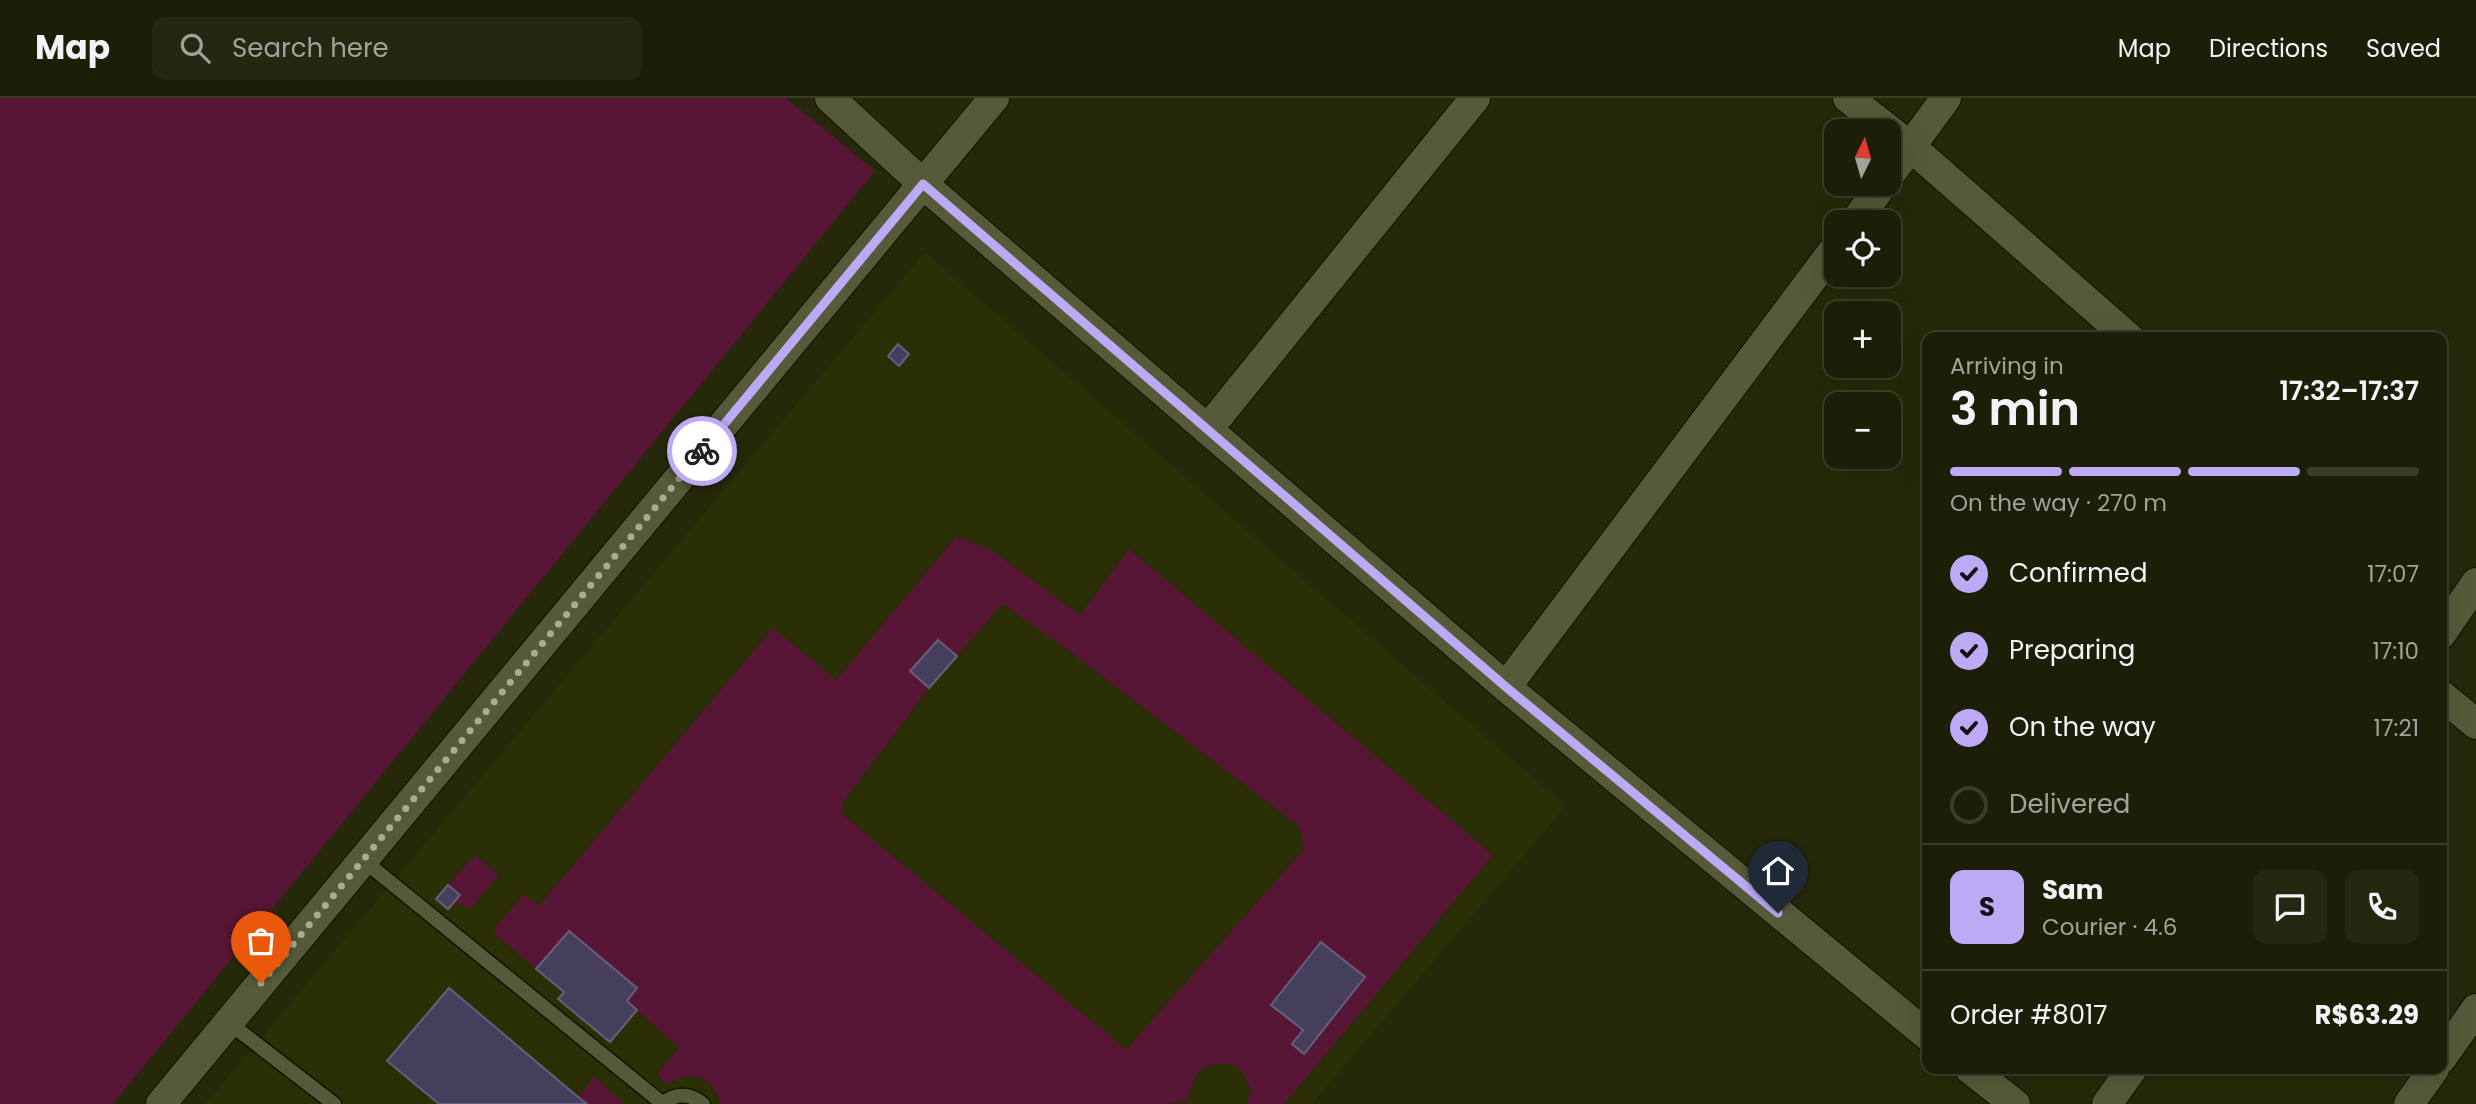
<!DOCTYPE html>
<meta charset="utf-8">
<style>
body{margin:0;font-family:Poppins,sans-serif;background:#252711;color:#f1f3f6;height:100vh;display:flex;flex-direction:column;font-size:26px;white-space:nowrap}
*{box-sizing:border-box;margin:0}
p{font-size:23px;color:#a0a29b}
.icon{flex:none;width:38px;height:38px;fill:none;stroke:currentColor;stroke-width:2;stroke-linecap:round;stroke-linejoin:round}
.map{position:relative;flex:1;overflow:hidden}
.sheet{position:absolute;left:1922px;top:234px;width:525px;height:742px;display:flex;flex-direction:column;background:#1c1f07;border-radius:14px;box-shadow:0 7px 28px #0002,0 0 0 2px #3a3d28}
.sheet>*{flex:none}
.needle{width:46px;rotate:5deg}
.controls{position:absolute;left:1824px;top:21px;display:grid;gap:14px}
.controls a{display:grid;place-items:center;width:77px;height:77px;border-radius:14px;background:#1c1f07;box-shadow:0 7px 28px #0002,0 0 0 2px #3a3d28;font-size:35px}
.pin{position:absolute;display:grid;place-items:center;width:60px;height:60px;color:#fff;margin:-72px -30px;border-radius:50% 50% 50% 0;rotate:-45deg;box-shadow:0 0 7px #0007}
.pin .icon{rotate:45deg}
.courier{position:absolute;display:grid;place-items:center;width:70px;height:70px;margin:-35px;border:5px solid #bcaaf5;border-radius:50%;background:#fff;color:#222;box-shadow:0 2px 9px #0007}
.head em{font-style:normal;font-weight:600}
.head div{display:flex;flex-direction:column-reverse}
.head{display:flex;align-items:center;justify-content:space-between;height:119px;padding:0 28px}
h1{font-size:46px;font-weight:600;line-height:52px}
.bar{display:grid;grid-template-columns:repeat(4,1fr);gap:10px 7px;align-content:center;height:84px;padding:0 28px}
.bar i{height:9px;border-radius:5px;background:#3a3d28}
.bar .on{background:#bcaaf5}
.bar p{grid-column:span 4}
.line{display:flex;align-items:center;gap:18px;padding:0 28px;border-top:2px solid #3a3d28}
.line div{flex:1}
.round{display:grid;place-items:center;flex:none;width:74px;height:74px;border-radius:14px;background:#252711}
ol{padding:0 28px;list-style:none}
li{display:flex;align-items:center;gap:21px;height:77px}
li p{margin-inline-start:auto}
li .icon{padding:7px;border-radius:50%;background:#bcaaf5;color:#111;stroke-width:4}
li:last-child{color:#a0a29b}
li i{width:38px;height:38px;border:4px solid #3a3d28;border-radius:50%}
header{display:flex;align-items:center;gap:42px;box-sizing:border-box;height:98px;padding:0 35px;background:#1c1f07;border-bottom:2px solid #3a3d28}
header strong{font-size:33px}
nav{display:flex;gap:38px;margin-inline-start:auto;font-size:24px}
.search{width:490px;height:63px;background:#252711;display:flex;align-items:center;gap:18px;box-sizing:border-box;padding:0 24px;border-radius:14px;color:#a0a29b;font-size:26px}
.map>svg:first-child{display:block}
</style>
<header>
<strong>Map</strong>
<div class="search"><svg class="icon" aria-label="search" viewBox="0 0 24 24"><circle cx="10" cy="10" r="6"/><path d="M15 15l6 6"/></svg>Search here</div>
<nav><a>Map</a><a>Directions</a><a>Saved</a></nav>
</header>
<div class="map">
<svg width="2476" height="1006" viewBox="0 0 2476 1006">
<rect width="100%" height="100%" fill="#262909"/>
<!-- built -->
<path fill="#2b2f05" d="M925,154L1566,708L1312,1006H205Z"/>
<!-- green -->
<path fill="#571635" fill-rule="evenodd" d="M0,0H786L875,73L113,1006H0Z
M957,438L994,454L1080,517L1129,451L1493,757L1284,1006H1247L1251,992L1244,977L1234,966C1201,963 1195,972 1187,1003L1167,1006H721C709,976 694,972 667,986L657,977L679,950L627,903L637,890L570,834L536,871L495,836V830L524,796L539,808L773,530L836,582ZM1002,506L1056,543L1300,729L1304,751L1126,952L841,715L845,701L929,590L911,573L938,542L957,558ZM1321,845L1303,955L1292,946L1303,932L1271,907Z
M475,757L499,777L471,810L453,804L459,797L448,787Z
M594,979L625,1006H587L578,999Z"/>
<!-- building -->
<path fill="#463f5c" stroke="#655e7e" stroke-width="2" d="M898,246L909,256L899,268L888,258Z
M938,542L957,558L929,590L910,573Z
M448,787L460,797L448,811L436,801Z
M569,833L637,890L627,903L637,912L610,944L558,901L564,894L536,871Z
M1321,844L1365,879L1304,956L1292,946L1303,932L1271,907Z
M449,890L578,999L587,1006H439L387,963Z"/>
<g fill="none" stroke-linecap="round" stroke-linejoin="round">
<defs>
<path id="lane" d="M363,762L662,1005
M228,924L334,1006
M662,1006C675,995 690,995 703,1006"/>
<path id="street" d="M830,0L923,86L1506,589L1927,937
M1848,0L1911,49L2129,240
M1888,79L1946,0
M1855,124L1883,86
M1208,331L1475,0
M2441,536L2476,485
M1506,589L1836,149
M2441,597L2476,626
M2441,961L2476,911
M1970,971L2015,1006
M161,1006L994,0
M2107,1006L2132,971
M2409,1006L2434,971"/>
</defs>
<!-- lane casing -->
<use href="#lane" stroke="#0f1100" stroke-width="17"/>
<!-- street casing -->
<use href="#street" stroke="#0f1100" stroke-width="32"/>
<!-- lane -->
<use href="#lane" stroke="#555a39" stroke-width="14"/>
<!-- street -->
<use href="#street" stroke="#555a39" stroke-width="30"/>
</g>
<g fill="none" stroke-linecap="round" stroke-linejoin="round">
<!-- done -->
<path stroke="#a9ac95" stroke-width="7" stroke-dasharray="0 12.6" d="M261,885L702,353"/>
<!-- route -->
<path stroke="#bcaaf5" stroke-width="9" d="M702,353L923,86L1506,589L1778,815"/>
</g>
</svg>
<div class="controls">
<a><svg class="needle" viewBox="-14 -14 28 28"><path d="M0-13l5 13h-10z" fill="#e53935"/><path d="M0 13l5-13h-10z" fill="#a0a29b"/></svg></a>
<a><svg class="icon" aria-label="locate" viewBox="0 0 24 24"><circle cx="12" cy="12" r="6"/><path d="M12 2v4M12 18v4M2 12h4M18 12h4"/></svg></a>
<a>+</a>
<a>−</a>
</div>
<div class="pin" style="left:261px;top:885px;background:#ea580c"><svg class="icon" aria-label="bag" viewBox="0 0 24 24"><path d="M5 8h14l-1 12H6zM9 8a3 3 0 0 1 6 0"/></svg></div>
<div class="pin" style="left:1778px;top:815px;background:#1f2937"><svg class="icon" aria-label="home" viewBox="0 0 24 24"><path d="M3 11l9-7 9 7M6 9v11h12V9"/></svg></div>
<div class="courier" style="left:702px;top:353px"><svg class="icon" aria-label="bike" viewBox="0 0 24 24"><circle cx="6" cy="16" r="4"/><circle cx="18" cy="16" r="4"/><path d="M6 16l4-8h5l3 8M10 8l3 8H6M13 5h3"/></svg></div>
<section class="sheet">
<div class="head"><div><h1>3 min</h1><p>Arriving in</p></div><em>17:32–17:37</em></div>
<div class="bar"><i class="on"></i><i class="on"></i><i class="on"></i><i></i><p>On the way · 270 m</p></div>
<ol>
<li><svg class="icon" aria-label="check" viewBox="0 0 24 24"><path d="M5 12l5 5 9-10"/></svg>Confirmed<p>17:07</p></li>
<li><svg class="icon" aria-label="check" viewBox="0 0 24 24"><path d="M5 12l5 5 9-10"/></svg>Preparing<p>17:10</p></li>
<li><svg class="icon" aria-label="check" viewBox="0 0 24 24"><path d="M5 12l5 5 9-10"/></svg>On the way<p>17:21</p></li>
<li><i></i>Delivered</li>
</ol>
<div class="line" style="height:126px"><b class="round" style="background:#bcaaf5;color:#111">S</b><div><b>Sam</b><p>Courier · 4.6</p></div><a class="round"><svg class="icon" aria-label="chat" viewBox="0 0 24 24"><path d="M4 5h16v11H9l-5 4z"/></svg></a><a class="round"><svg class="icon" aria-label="phone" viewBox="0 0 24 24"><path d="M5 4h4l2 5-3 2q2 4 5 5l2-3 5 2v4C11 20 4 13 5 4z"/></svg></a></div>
<div class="line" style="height:91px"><div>Order #8017</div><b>R$63.29</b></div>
</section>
</div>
